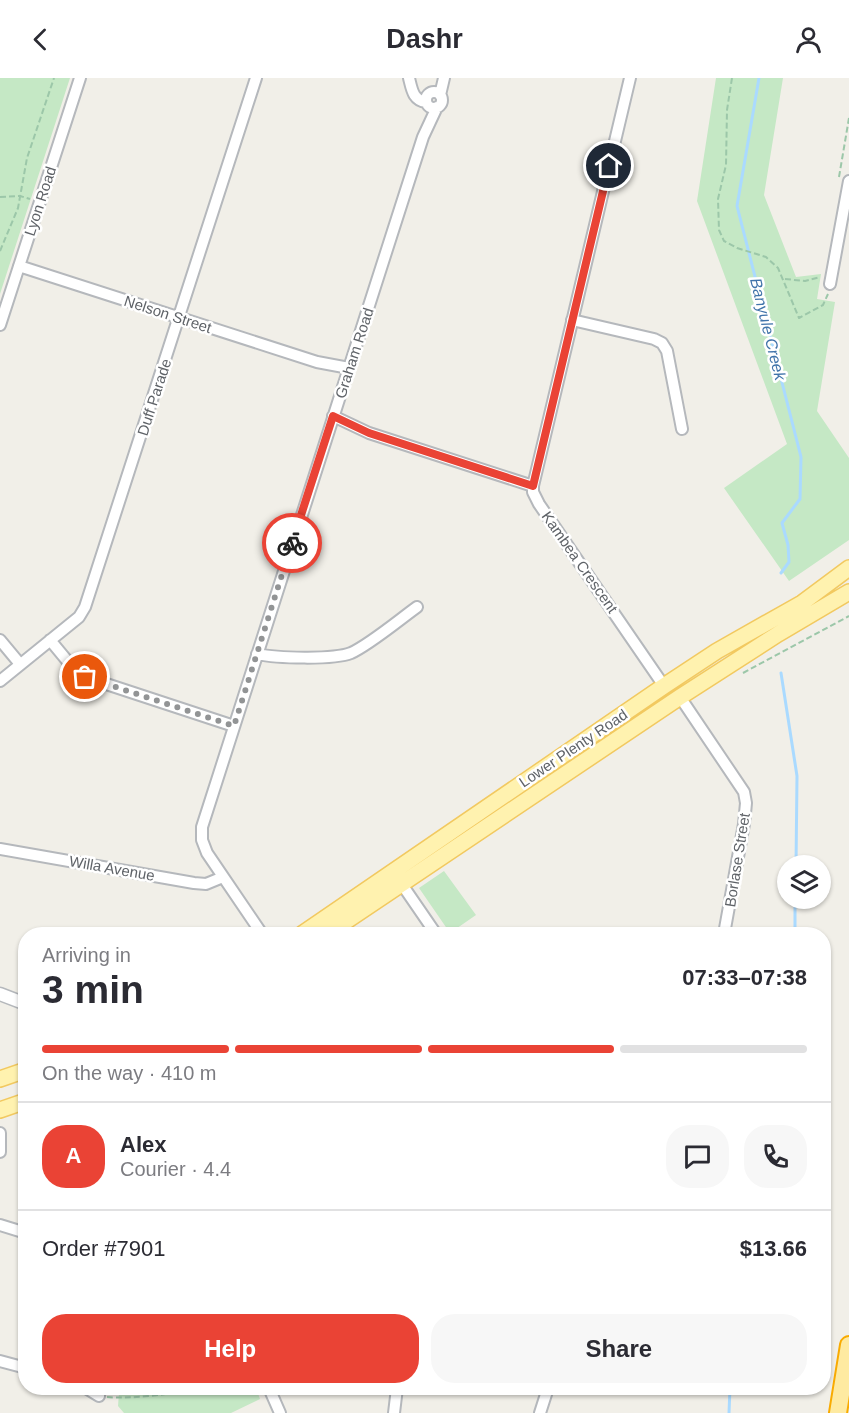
<!DOCTYPE html>
<meta charset="utf-8">
<style>
body{margin:0;font-family:Helvetica,sans-serif;background:#f7f7f7;color:#2b2b33;height:100vh;display:flex;flex-direction:column;font-size:22px;white-space:nowrap}
*{box-sizing:border-box;margin:0}
p{font-size:20px;color:#7c7c81}
.icon{flex:none;width:33px;height:33px;fill:none;stroke:currentColor;stroke-width:2;stroke-linecap:round;stroke-linejoin:round}
.map{position:relative;flex:1;overflow:hidden}
.drawer{position:absolute;left:18px;top:849px;width:813px;height:468px;display:flex;flex-direction:column;background:#fff;border-radius:24px;box-shadow:0 2px 4px #0004}
.drawer>*{flex:none}
.fabs{position:absolute;left:777px;top:777px;display:grid;gap:12px}
.fabs a{display:grid;place-items:center;width:54px;height:54px;border-radius:50%;background:#fff;box-shadow:0 2px 4px #0004;font-size:30px}
.pin{position:absolute;display:grid;place-items:center;width:51px;height:51px;color:#fff;margin:-26px;border:3px solid #fff;border-radius:50%;box-shadow:0 2px 6px #0007}
.courier{position:absolute;display:grid;place-items:center;width:60px;height:60px;margin:-30px;border:4px solid #ea4335;border-radius:50%;background:#fff;color:#222;box-shadow:0 2px 8px #0007}
.headline em{font-style:normal;font-weight:600}
.headline div{display:flex;flex-direction:column-reverse}
.headline{display:flex;align-items:center;justify-content:space-between;height:102px;padding:0 24px}
h1{font-size:39px;font-weight:600;line-height:45px}
.bar{display:grid;grid-template-columns:repeat(4,1fr);gap:9px 6px;align-content:center;height:72px;padding:0 24px}
.bar i{height:8px;border-radius:4px;background:#e1e1e2}
.bar .on{background:#ea4335}
.bar p{grid-column:span 4}
.line{display:flex;align-items:center;gap:15px;padding:0 24px;border-top:2px solid #e1e1e2}
.line div{flex:1}
.round{display:grid;place-items:center;flex:none;width:63px;height:63px;border-radius:24px;background:#f7f7f7}
.cta{display:flex;gap:12px;margin-top:auto;padding:12px 24px}
.cta a{flex:1;height:69px;border-radius:24px;background:#ea4335;color:#fff;font-size:24px;font-weight:600;line-height:69px;text-align:center}
.cta a+a{background:#f7f7f7;color:#2b2b33}
header{display:flex;justify-content:space-between;align-items:center;height:78px;padding:0 24px;background:#fff;font-size:27px;font-weight:600}
.map>svg:first-child{display:block}
</style>
<header><svg class="icon" aria-label="back" viewBox="0 0 24 24"><path d="M15 5l-7 7 7 7"/></svg>Dashr<svg class="icon" aria-label="person" viewBox="0 0 24 24"><circle cx="12" cy="8" r="4"/><path d="M4 21q1-7 8-7t8 7"/></svg></header>
<div class="map">
<svg width="849" height="1335" viewBox="0 0 849 1335">
<rect width="100%" height="100%" fill="#f1efe8"/>
<!-- green -->
<path fill="#c5e8c5" d="M0,0H70L0,216Z
M716,0H783L764,117L796,199L821,196L817,221L835,224L817,333L849,380V462L789,503L724,410L787,366L697,123Z
M444,793L476,837L450,855L419,810Z
M127,1310H256L260,1321L231,1335H124L118,1328L119,1315Z"/>
<g fill="none" stroke-linecap="round" stroke-linejoin="round">
<!-- stream -->
<path stroke="#aadaff" stroke-width="3" d="M759,0L737,128L801,379L800,421L782,445L788,467L789,484L781,495
M781,595L797,698L796,788
M795,856V820
M729,1335L730,1310"/>
<defs>
<path id="minor" d="M409,0C412,12 413,22 426,24
M630,0L533,408V414L539,426L664,608
M426 22a8 8 0 1 1 16 0a8 8 0 1 1-16 0Z
M440,17L444,0
M19,188L317,284L349,290
M830,206L849,103
M572,242L654,261L662,265L667,273L682,351
M0,247L80,0
M333,338L369,355L533,408
M0,562L20,586
M50,562L74,591L85,599L234,648
M257,576C276,580 333,582 351,575C369,567 399,542 417,529
M0,603L79,539L85,529L256,0
M680,619L744,714L746,725L744,746L724,856
M0,771L194,805L206,806L223,799
M401,805L436,856
M262,856L207,775L202,762V749L423,59L437,29
M0,1055V1074
M0,1147L26,1155
M0,1283L26,1290
M86,1310L99,1318
M269,1310L280,1335
M394,1335L397,1310
M540,1335L548,1310"/>
<path id="tertiary" d="M0,916L26,926"/>
<path id="primary" d="M302,856L664,608L717,573L802,525L849,490
M327,856L680,619L778,556L849,514
M0,1001L26,992
M0,1032L26,1023"/>
<path id="trunk" d="M838,1335L849,1267"/>
</defs>
<!-- minor casing -->
<use href="#minor" stroke="#b5b8bc" stroke-width="14"/>
<!-- tertiary casing -->
<use href="#tertiary" stroke="#b5b8bc" stroke-width="15"/>
<!-- primary casing -->
<use href="#primary" stroke="#f2c960" stroke-width="18"/>
<!-- trunk casing -->
<use href="#trunk" stroke="#f9ab00" stroke-width="20"/>
<!-- path -->
<path stroke="#9cc7a9" stroke-width="2" stroke-dasharray="6 3" stroke-linecap="butt" d="M732,0L727,32L726,87L718,121L719,152L724,163L737,170L766,179L778,190L799,240L823,227L828,216
M839,99L849,40
M0,119L20,118L30,121
M0,173L18,130L27,80L54,0
M785,201L805,203L820,199
M743,595L849,538
M107,1319C128,1321 174,1317 192,1310"/>
<!-- minor -->
<use href="#minor" stroke="#fff" stroke-width="10"/>
<!-- tertiary -->
<use href="#tertiary" stroke="#fff" stroke-width="12"/>
<!-- primary -->
<use href="#primary" stroke="#fff2af" stroke-width="15"/>
<!-- trunk -->
<use href="#trunk" stroke="#feeaa1" stroke-width="16"/>
</g>
<g fill="none" stroke-linecap="round" stroke-linejoin="round">
<!-- done -->
<path stroke="#929495" stroke-width="6" stroke-dasharray="0 10.8" d="M85,599L234,648L292,465"/>
<!-- route -->
<path stroke="#ea4335" stroke-width="8" d="M292,465L333,338L369,355L533,408L609,88"/>
</g>
<g text-anchor="middle" dominant-baseline="central" stroke-width="5" stroke-linejoin="round" paint-order="stroke">
<!-- street labels -->
<g font-size="15" fill="#5f6368" stroke="#fff">
<text transform="translate(40 123) rotate(-72)">Lyon Road</text>
<text transform="translate(168 236) rotate(18)">Nelson Street</text>
<text transform="translate(354 275) rotate(-72)">Graham Road</text>
<text transform="translate(154 319) rotate(-72)">Duff Parade</text>
<text transform="translate(580 484) rotate(55)">Kambea Crescent</text>
<text transform="translate(573 670) rotate(-34)">Lower Plenty Road</text>
<text transform="translate(737 782) rotate(-81)">Borlase Street</text>
<text transform="translate(112 790) rotate(10)">Willa Avenue</text>
</g>
<!-- water labels -->
<g font-size="16" font-style="italic" fill="#4174aa" stroke="#fff">
<text transform="translate(768 251) rotate(76)">Banyule Creek</text>
</g>
</g>
</svg>
<div class="fabs">
<a><svg class="icon" aria-label="layers" viewBox="0 0 24 24"><path d="M12 4l9 5-9 5-9-5zM3 14l9 5 9-5"/></svg></a>
</div>
<div class="pin" style="left:85px;top:599px;background:#ea580c"><svg class="icon" aria-label="bag" viewBox="0 0 24 24"><path d="M5 8h14l-1 12H6zM9 8a3 3 0 0 1 6 0"/></svg></div>
<div class="pin" style="left:609px;top:88px;background:#1f2937"><svg class="icon" aria-label="home" viewBox="0 0 24 24"><path d="M3 11l9-7 9 7M6 9v11h12V9"/></svg></div>
<div class="courier" style="left:292px;top:465px"><svg class="icon" aria-label="bike" viewBox="0 0 24 24"><circle cx="6" cy="16" r="4"/><circle cx="18" cy="16" r="4"/><path d="M6 16l4-8h5l3 8M10 8l3 8H6M13 5h3"/></svg></div>
<section class="drawer">
<div class="headline"><div><h1>3 min</h1><p>Arriving in</p></div><em>07:33–07:38</em></div>
<div class="bar"><i class="on"></i><i class="on"></i><i class="on"></i><i></i><p>On the way · 410 m</p></div>
<div class="line" style="height:108px"><b class="round" style="background:#ea4335;color:#fff">A</b><div><b>Alex</b><p>Courier · 4.4</p></div><a class="round"><svg class="icon" aria-label="chat" viewBox="0 0 24 24"><path d="M4 5h16v11H9l-5 4z"/></svg></a><a class="round"><svg class="icon" aria-label="phone" viewBox="0 0 24 24"><path d="M5 4h4l2 5-3 2q2 4 5 5l2-3 5 2v4C11 20 4 13 5 4z"/></svg></a></div>
<div class="line" style="height:78px"><div>Order #7901</div><b>$13.66</b></div>
<div class="cta"><a>Help</a><a>Share</a></div>
</section>
</div>
